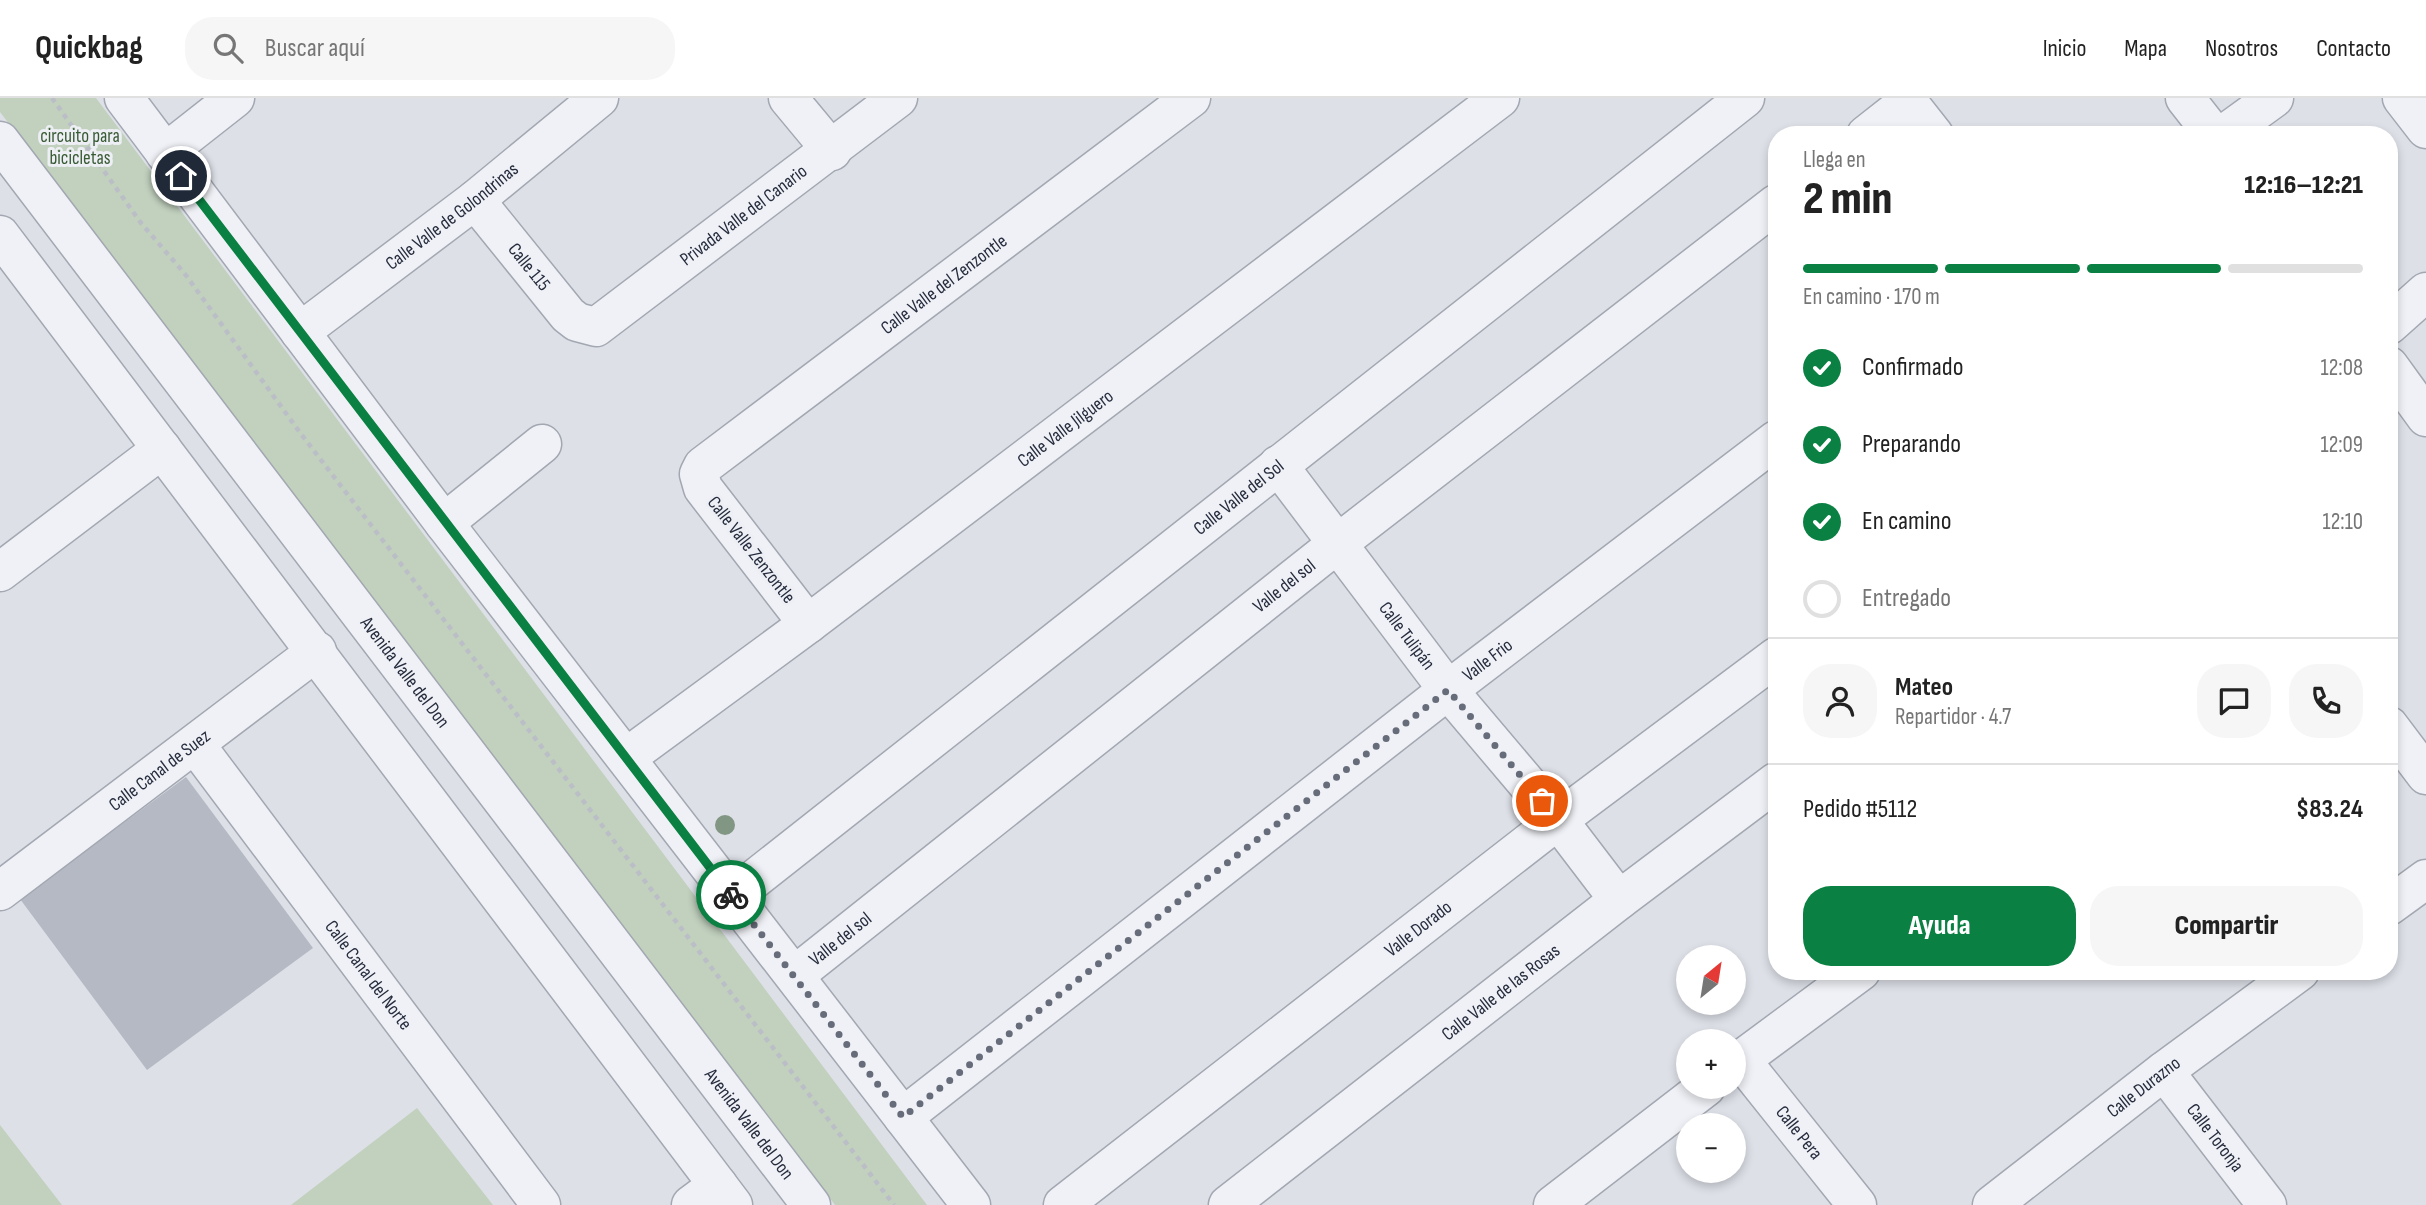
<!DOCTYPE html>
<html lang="es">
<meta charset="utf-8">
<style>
body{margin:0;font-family:"Sofia Sans Condensed",sans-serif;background:#f6f6f6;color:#222;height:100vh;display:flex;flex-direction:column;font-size:26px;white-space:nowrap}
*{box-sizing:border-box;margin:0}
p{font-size:23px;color:#767676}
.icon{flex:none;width:38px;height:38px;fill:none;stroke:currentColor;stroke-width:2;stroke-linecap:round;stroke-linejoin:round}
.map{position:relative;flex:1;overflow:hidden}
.sheet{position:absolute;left:1768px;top:28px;width:630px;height:854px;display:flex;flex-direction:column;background:#fff;border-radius:28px;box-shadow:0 4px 10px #0003}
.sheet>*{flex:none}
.needle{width:46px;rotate:30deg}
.tools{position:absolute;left:1676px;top:847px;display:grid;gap:14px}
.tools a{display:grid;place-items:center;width:70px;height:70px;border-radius:50%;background:#fff;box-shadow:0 4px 10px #0003;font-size:35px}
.pin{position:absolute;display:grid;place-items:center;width:60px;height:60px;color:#fff;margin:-30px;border:4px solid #fff;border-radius:50%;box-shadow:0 2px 7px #0007}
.courier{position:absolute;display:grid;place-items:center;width:70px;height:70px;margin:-35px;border:5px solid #0b8043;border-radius:50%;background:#fff;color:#222;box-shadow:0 2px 9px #0007}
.head em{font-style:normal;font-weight:800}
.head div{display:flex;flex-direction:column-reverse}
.head{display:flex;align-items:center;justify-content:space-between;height:119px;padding:0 35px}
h1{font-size:46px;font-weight:800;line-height:52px}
.bar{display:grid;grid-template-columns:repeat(4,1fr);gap:10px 7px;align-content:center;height:84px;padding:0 35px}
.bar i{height:9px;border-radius:5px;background:#e0e0e0}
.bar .selected{background:#0b8043}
.bar p{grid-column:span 4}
.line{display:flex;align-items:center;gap:18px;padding:0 35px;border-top:2px solid #e0e0e0}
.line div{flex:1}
.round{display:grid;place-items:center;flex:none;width:74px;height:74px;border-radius:28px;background:#f6f6f6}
ol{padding:0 35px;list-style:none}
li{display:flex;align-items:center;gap:21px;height:77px}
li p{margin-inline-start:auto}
li .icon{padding:7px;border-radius:50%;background:#0b8043;color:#fff;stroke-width:4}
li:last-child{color:#767676}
li i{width:38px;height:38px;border:4px solid #e0e0e0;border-radius:50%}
.cta{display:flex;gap:14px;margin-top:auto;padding:14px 35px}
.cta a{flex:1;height:80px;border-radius:28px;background:#0b8043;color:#fff;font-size:28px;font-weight:800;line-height:80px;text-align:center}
.cta a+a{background:#f6f6f6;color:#222}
header{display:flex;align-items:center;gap:42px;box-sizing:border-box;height:98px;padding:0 35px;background:#fff;border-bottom:2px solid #e0e0e0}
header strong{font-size:33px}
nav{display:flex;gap:38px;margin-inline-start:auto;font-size:24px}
.search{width:490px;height:63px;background:#f6f6f6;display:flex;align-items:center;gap:18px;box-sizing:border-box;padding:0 24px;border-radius:28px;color:#767676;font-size:26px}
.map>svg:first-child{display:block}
</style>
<header>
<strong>Quickbag</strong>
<div class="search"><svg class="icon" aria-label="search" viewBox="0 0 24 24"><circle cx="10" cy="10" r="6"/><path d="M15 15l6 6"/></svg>Buscar aquí</div>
<nav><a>Inicio</a><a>Mapa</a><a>Nosotros</a><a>Contacto</a></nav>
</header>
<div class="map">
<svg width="2426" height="1107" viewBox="0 0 2426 1107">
<rect width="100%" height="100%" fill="#dde0e7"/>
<!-- green -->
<path fill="#c1d1be" d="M0,0H96L927,1107H835L0,14Z
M417,1010L493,1107H291Z
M0,1027L62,1107H0Z"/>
<!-- building -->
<path fill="#b4b9c4" d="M186,679L313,850L147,972L20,801Z"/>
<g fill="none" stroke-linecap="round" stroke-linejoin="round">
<defs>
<g id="minor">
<path d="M124,0L444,425L971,1107"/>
<path d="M788,0L832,53"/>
<path d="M1905,0L1934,37"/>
<path d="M2185,0L2214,37"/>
<path d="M2402,0L2426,31"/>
<path d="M1866,37L1908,4"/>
<path d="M2223,37L2274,0"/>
<path id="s1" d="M0,43L811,1107"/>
<path d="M165,55L235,0"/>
<path id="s2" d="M475,102L568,217L577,224L596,229L898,0"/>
<path d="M0,137L733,1107"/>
<path d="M2389,227L2426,194"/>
<path id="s3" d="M300,234L475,102L599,0"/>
<path d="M2389,268L2426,319"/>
<path id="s4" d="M1278,367L1448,592L1558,722L1619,802"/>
<path d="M444,425L542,346"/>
<path d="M0,474L162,351"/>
<path id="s5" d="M808,526L703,390L699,376L703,368L1191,0"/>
<path d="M2389,628L2426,677"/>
<path id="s6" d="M195,646L541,1107"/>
<path id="s7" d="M627,659L808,526L1500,0"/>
<path id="s8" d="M0,793L317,553"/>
<path id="s9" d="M733,798L1745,0"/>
<path d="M2389,808L2426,781"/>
<path id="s10" d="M795,877L1337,446L1776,106"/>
<path id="s11" d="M1741,962L1857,1107"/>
<path d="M1734,967L1861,873"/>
<path id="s12" d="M2164,973L2267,1107"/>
<path id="s13" d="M903,1019L1448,592L1776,342"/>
<path d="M691,1107L718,1087"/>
<path id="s14" d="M1063,1107L1558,722L1776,559"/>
<path id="s15" d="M1228,1107L1619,802L1776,684"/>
<path d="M1553,1107L1706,989"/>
<path id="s16" d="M1992,1107L2164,973L2300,873"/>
</g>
</defs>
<!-- minor casing -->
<use href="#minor" stroke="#a2a7b1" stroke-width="41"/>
<!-- path -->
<path stroke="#bbbec6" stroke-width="4.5" stroke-dasharray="5 5" stroke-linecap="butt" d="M52,0L141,125L185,176L301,336L894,1107"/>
<!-- minor -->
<use href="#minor" stroke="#f0f1f6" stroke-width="38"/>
</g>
<!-- trees -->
<circle fill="#829684" cx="725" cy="727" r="10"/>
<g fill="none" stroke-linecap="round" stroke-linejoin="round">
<!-- done -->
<path stroke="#666c79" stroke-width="7" stroke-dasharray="0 12.6" d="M731,797L903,1019L1448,592L1542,703"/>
<!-- route -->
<path stroke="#0b8043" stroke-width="9" d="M181,78L731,797"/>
</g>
<g text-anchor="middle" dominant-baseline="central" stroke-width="6" stroke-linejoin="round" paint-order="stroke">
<!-- park labels -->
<g font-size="19" fill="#385a33" stroke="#edeff5">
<text x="80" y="38">circuito para<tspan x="80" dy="22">bicicletas</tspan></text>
</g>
<!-- street labels -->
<g font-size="19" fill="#262d3e" stroke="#edeff5">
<text stroke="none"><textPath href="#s3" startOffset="191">Calle Valle de Golondrinas</textPath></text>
<text stroke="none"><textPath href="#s2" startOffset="364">Privada Valle del Canario</textPath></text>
<text stroke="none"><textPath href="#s2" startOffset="86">Calle 115</textPath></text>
<text stroke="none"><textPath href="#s5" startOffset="497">Calle Valle del Zenzontle</textPath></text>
<text stroke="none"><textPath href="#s7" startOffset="548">Calle Valle Jilguero</textPath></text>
<text stroke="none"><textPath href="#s9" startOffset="644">Calle Valle del Sol</textPath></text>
<text transform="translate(751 452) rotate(52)">Calle Valle Zenzontle</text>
<text stroke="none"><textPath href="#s10" startOffset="625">Valle del sol</textPath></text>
<text stroke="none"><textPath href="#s4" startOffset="214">Calle Tulipán</textPath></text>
<text stroke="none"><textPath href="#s13" startOffset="742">Valle Frio</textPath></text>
<text stroke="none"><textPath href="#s1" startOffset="668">Avenida Valle del Don</textPath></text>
<text stroke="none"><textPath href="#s8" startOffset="200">Calle Canal de Suez</textPath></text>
<text stroke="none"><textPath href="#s14" startOffset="450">Valle Dorado</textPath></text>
<text stroke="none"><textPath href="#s10" startOffset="58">Valle del sol</textPath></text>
<text stroke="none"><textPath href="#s6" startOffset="289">Calle Canal del Norte</textPath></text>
<text stroke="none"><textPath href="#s15" startOffset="346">Calle Valle de las Rosas</textPath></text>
<text stroke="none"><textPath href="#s16" startOffset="192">Calle Durazno</textPath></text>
<text stroke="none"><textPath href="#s1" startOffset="1236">Avenida Valle del Don</textPath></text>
<text stroke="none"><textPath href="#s11" startOffset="93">Calle Pera</textPath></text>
<text stroke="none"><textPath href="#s12" startOffset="84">Calle Toronja</textPath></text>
</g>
</g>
</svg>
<div class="tools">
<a><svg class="needle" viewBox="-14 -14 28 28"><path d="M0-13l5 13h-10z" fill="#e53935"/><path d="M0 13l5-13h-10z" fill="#767676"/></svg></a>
<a>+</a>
<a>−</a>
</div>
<div class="pin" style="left:1542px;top:703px;background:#ea580c"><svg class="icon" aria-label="bag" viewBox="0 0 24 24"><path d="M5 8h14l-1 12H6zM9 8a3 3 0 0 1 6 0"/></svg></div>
<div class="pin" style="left:181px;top:78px;background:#1f2937"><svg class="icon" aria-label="home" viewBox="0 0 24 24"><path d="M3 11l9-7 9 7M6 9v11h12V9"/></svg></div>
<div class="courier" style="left:731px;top:797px"><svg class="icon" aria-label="bike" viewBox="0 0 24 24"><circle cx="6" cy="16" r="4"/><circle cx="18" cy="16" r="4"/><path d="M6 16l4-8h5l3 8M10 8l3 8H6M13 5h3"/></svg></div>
<section class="sheet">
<div class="head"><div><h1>2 min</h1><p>Llega en</p></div><em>12:16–12:21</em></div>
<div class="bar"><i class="selected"></i><i class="selected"></i><i class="selected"></i><i></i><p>En camino · 170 m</p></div>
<ol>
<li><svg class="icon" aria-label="check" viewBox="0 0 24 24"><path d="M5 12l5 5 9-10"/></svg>Confirmado<p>12:08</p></li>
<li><svg class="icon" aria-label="check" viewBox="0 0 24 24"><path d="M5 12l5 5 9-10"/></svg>Preparando<p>12:09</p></li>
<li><svg class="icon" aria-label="check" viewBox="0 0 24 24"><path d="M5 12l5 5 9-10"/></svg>En camino<p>12:10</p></li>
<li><i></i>Entregado</li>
</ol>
<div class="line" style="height:126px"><a class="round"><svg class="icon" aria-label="person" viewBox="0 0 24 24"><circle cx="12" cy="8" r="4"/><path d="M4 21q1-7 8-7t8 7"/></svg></a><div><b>Mateo</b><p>Repartidor · 4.7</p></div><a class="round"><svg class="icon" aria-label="chat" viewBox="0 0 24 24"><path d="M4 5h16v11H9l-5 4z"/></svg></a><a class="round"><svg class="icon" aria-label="phone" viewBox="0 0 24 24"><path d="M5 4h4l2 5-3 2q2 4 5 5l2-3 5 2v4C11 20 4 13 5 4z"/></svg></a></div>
<div class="line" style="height:91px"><div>Pedido #5112</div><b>$83.24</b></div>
<div class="cta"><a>Ayuda</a><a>Compartir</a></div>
</section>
</div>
